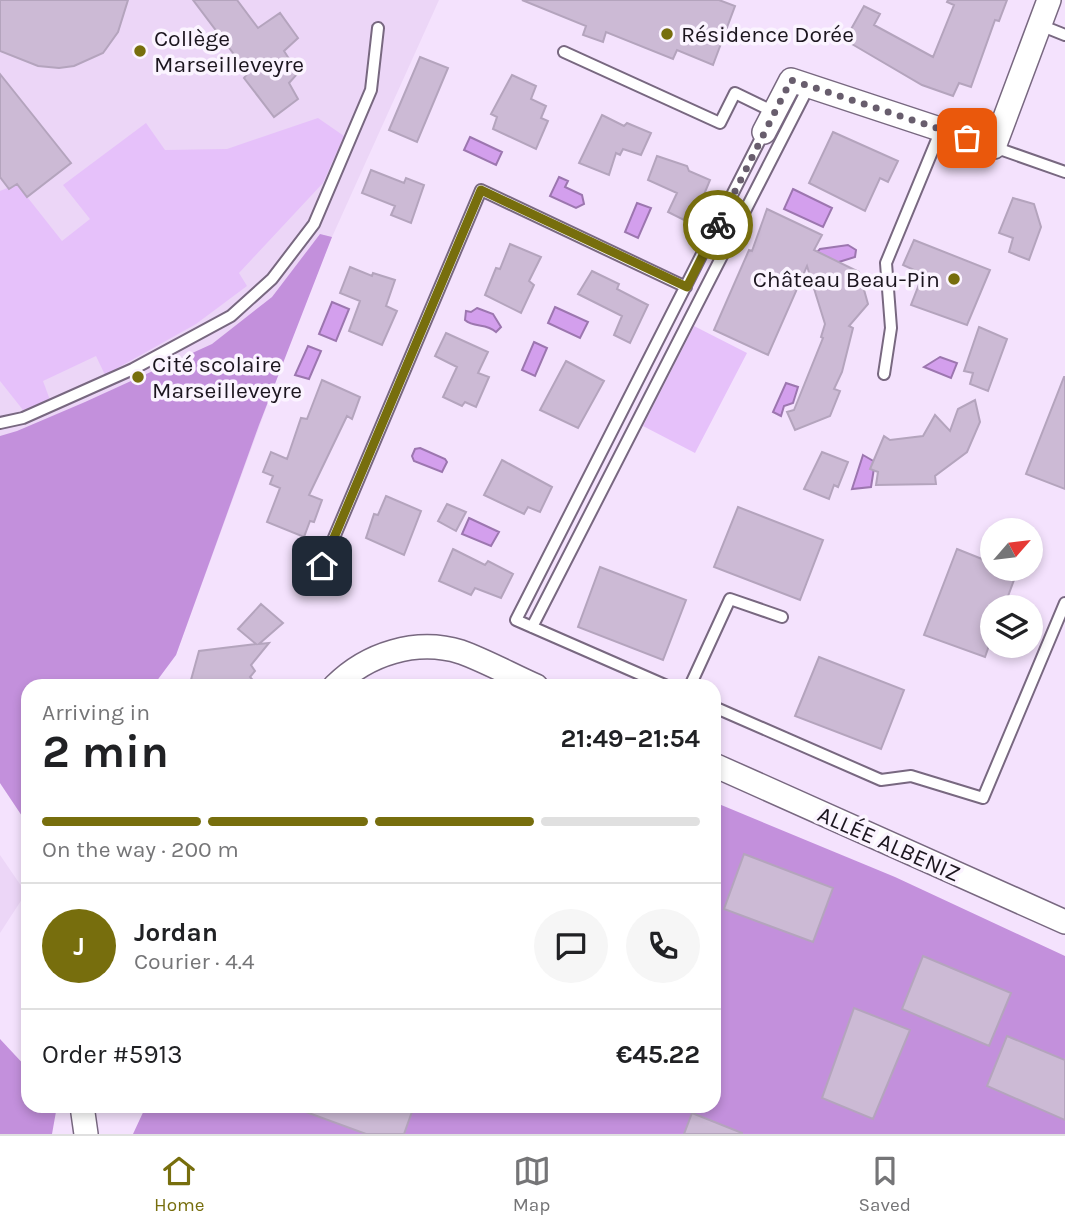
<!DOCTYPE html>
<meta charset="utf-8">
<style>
body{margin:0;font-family:Karla,sans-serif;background:#f6f6f6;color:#202124;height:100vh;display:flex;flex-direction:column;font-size:26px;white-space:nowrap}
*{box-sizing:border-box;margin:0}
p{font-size:23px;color:#757577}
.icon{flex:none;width:38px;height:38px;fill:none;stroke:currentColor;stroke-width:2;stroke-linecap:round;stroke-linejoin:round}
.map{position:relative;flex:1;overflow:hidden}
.sheet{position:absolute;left:21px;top:679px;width:700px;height:434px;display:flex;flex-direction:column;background:#fff;border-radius:21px;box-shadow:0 4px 10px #0003}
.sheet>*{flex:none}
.needle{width:46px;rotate:62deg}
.fabs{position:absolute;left:980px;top:518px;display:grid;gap:14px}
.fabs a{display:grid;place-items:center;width:63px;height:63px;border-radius:50%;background:#fff;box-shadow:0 4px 10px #0003;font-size:35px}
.pin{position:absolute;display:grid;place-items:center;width:60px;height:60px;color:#fff;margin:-30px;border-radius:14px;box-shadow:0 4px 10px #0006}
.courier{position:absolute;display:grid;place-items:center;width:70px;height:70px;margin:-35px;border:5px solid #776e0d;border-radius:50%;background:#fff;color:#222;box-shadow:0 2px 9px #0007}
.summary em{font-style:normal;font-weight:700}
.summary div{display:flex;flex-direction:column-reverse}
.summary{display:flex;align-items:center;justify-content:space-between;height:119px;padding:0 21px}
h1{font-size:46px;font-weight:700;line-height:52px}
.bar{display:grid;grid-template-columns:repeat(4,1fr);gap:10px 7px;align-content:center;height:84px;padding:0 21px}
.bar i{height:9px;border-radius:5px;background:#e0e0e0}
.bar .selected{background:#776e0d}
.bar p{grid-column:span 4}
.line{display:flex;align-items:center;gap:18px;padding:0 21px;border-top:2px solid #e0e0e0}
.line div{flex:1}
.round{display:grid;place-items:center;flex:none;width:74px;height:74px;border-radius:37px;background:#f6f6f6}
.dock{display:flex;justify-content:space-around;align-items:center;height:98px;border-top:2px solid #e0e0e0;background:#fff;font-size:19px;color:#757577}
.dock a{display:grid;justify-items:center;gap:4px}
.dock .selected{color:#776e0d}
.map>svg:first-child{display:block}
</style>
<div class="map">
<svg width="1065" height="1134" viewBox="0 0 1065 1134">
<rect width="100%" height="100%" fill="#f4e2fd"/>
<!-- built -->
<path fill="#ecd6f7" d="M0,0H439L332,237L295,329L176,655L153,686H28V825L0,783Z
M0,855L26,893L0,933Z"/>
<!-- green -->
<path fill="#e6c1fa" d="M318,118L344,136L323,183L239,273L247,286L196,324L105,375L96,356L43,381L50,400L23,410L0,381V191L17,184L62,241L90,219L63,185L146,123L165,150L227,149Z
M694,326L747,353L695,453L643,426Z"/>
<!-- forest -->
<path fill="#c390dc" d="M320,234L332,237L259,425L176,655L153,686H28V825L0,783V436L17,431L85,402L212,344L272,297Z
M714,802L895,877L1065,956V1134H133L146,1106H714Z
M0,1039L28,1069V1106H57L52,1134H0Z"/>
<!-- water -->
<path fill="#d39fed" stroke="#9c76af" stroke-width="2" d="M470,137L502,152L496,165L464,150Z
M559,177L568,181L565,187L582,195L584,204L576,208L550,196Z
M793,189L832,208L823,227L784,209Z
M637,203L651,208L638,238L625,232Z
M848,245L856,250L855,257L829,265L817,252L820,249Z
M332,302L349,309L336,341L319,334Z
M555,307L588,322L580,338L548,323Z
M477,308L493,314L501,327L496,332C486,323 474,328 465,320L466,311L471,312Z
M534,342L547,348L535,376L522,370Z
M308,346L321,351L309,379L295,375Z
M940,357L957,363L951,378L924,367Z
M786,383L798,387L793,403L784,406L781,416L773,412Z
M420,448L445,459L447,462L442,472L414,461L412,456L415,449Z
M863,455L875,462L871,487L852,489Z
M469,518L499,532L491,546L462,534Z"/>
<!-- building -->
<path fill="#ccbad5" stroke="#b4a4bd" stroke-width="2" d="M0,0H128L118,32L103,53L74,66L59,68L38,66L0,51Z
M193,0H237L258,28L280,13L298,38L284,51L298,73L289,83L298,99L274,117L244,78L248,73Z
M522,0H719L735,6L713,65L677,50L673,59L606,32L603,42L583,35L586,26Z
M948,0H1007L999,21L995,20L971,87L959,83L953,96L922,85L845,40L864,6L880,14L874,25L933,57L954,5L947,2Z
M420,57L448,68L417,142L389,130Z
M0,74L71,163L27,197L17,184L9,189L0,177Z
M512,75L536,86L531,99L546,106L541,118L548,121L536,149L493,129L497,117L491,114Z
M602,115L624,126L627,123L651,133L641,155L623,149L620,155L616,153L609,175L579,163Z
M833,132L898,161L888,182L880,178L865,211L809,183Z
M657,156L687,166L689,171L710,180L701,202H698L688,222L668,212L677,193L648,180Z
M371,170L404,183L406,178L424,185L411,223L391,215L395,206L362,193Z
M1013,198L1034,204L1041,227L1029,260L1009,252L1013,238L999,233Z
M767,209L822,235L814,250L859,272L868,304L849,326L853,328L842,372L834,389L840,391L830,416L795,430L787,412L794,410L823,338L821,337L825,324L807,266L768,355L714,330L749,250L752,251Z
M914,240L990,270L967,325L911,305L923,274L903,265Z
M510,244L541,257L529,281L534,285L521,313L485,295L496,268L500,269Z
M350,267L372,276L373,273L395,280L386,306L397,311L382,345L349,331L360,301L340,293Z
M592,271L619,284L617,289L648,305L630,343L614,335L622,316L578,294Z
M979,327L1007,339L988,391L970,384L973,373L964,371Z
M446,333L488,352L478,373L489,377L476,407L465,402L462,406L443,397L457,367L435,356Z
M566,361L604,381L578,428L540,410Z
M1064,377H1065V489L1026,474Z
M322,380L360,397L352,419L347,416L309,495L322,500L314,522L310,521L304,537L267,522L280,488L270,484L273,476L263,472L271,452L287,459L301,418L307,419Z
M975,400L980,422L967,452L935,476L936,484L876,485L878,472L870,469L884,436L890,440L923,436L935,415L950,431L958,409Z
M822,452L848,462L838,487L834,485L829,499L804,489Z
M502,460L552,487L540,512L528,507L524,514L484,495Z
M386,496L421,511L404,555L366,538L374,514L378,515Z
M447,504L466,512L456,531L438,521Z
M738,507L823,540L800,600L714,567Z
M453,549L485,565L488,561L513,574L501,598L475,588L471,595L439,581Z
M957,549L992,563V569H1018L1004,607H992V637L985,657L924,635Z
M600,567L686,600L663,660L578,627Z
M261,604L283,623L259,644L269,643L251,665L255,671L250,677L258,686H205L191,680L199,651L256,644L238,629Z
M819,657L904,690L881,749L795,716Z
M744,854L833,888L813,942L724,909Z
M923,956L1011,993L989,1046L902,1009Z
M854,1008L910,1030L873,1119L822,1098Z
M1007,1036L1065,1060V1120L987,1086Z
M296,1106H414L404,1134H366L295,1108Z
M692,1113L742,1133V1134H684Z"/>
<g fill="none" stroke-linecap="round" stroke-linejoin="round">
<defs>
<path id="service" d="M1040,25L1065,35
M564,52L720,123L735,93L774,112
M994,147L1065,172
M884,374L891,328L886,263L941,130
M0,423L23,418L133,369L231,316L272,279L314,224L371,90L378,28
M322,566L481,190L686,287
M532,627L809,86
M667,686L516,620L764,132
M690,686L730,599L782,617
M714,707L881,780L911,776L983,798L1065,603"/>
<path id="minor" d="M764,132L791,80L994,147L1049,0
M335,686C367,654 416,638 461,652C486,661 511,675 536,686
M714,765L1065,922
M82,1106L86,1134"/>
</defs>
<!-- service casing -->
<use href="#service" stroke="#786880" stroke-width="14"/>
<!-- minor casing -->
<use href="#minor" stroke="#786880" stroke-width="26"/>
<!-- service -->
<use href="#service" stroke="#fff" stroke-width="10"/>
<!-- minor -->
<use href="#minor" stroke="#fff" stroke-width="23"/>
</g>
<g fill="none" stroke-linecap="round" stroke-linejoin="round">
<!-- done -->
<path stroke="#685d6d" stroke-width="7" stroke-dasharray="0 12.6" d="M718,225L791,80L967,138"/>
<!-- route -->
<path stroke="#776e0d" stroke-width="9" d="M322,566L481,190L687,287L718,225"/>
</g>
<!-- markers -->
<g fill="#776e0d" stroke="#fbf4ff" stroke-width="2.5">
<circle cx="667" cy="34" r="7"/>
<circle cx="140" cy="51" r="7"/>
<circle cx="954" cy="279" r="7"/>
<circle cx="138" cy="377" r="7"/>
</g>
<g text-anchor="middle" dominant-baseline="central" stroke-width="7" stroke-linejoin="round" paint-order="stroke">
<!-- poi labels -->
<g font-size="23" fill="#1c161f" stroke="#fbf4ff" text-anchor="start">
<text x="681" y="34">Résidence Dorée</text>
<text x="154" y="38">Collège<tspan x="154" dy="26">Marseilleveyre</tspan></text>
<text x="940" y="279" text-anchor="end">Château Beau-Pin</text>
<text x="152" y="364">Cité scolaire<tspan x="152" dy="26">Marseilleveyre</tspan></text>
</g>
<!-- street labels -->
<g font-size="23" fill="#1c161f" stroke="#fbf4ff">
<text transform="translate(889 844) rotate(24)">ALLÉE ALBENIZ</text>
</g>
</g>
</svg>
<div class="fabs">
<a><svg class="needle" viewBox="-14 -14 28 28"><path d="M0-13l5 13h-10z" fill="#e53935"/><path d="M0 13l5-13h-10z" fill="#757577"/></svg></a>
<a><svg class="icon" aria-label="layers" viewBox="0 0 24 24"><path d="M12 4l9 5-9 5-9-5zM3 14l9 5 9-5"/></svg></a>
</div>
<div class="pin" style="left:967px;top:138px;background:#ea580c"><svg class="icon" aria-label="bag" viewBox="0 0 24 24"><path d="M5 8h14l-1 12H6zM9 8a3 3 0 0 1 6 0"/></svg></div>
<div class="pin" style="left:322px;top:566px;background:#1f2937"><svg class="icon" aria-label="home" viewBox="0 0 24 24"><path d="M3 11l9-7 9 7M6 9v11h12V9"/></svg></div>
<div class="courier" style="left:718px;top:225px"><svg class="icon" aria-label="bike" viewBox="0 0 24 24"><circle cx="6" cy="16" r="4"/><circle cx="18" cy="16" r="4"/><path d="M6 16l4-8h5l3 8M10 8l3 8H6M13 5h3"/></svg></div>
<section class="sheet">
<div class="summary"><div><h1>2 min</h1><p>Arriving in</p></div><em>21:49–21:54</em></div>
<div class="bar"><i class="selected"></i><i class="selected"></i><i class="selected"></i><i></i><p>On the way · 200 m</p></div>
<div class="line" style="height:126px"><b class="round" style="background:#776e0d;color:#fff">J</b><div><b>Jordan</b><p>Courier · 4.4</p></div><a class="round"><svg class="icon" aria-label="chat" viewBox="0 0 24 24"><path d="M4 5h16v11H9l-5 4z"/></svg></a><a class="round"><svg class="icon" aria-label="phone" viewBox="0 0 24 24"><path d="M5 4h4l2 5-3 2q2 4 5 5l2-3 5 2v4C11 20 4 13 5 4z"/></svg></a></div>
<div class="line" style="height:91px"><div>Order #5913</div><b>€45.22</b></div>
</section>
</div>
<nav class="dock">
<a class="selected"><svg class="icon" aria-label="home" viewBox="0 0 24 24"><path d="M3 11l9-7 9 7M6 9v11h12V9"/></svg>Home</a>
<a><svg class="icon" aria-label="map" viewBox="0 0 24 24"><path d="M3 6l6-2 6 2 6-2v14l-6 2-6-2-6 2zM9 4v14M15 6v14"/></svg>Map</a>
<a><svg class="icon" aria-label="saved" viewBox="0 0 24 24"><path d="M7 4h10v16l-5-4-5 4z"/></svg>Saved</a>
</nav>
